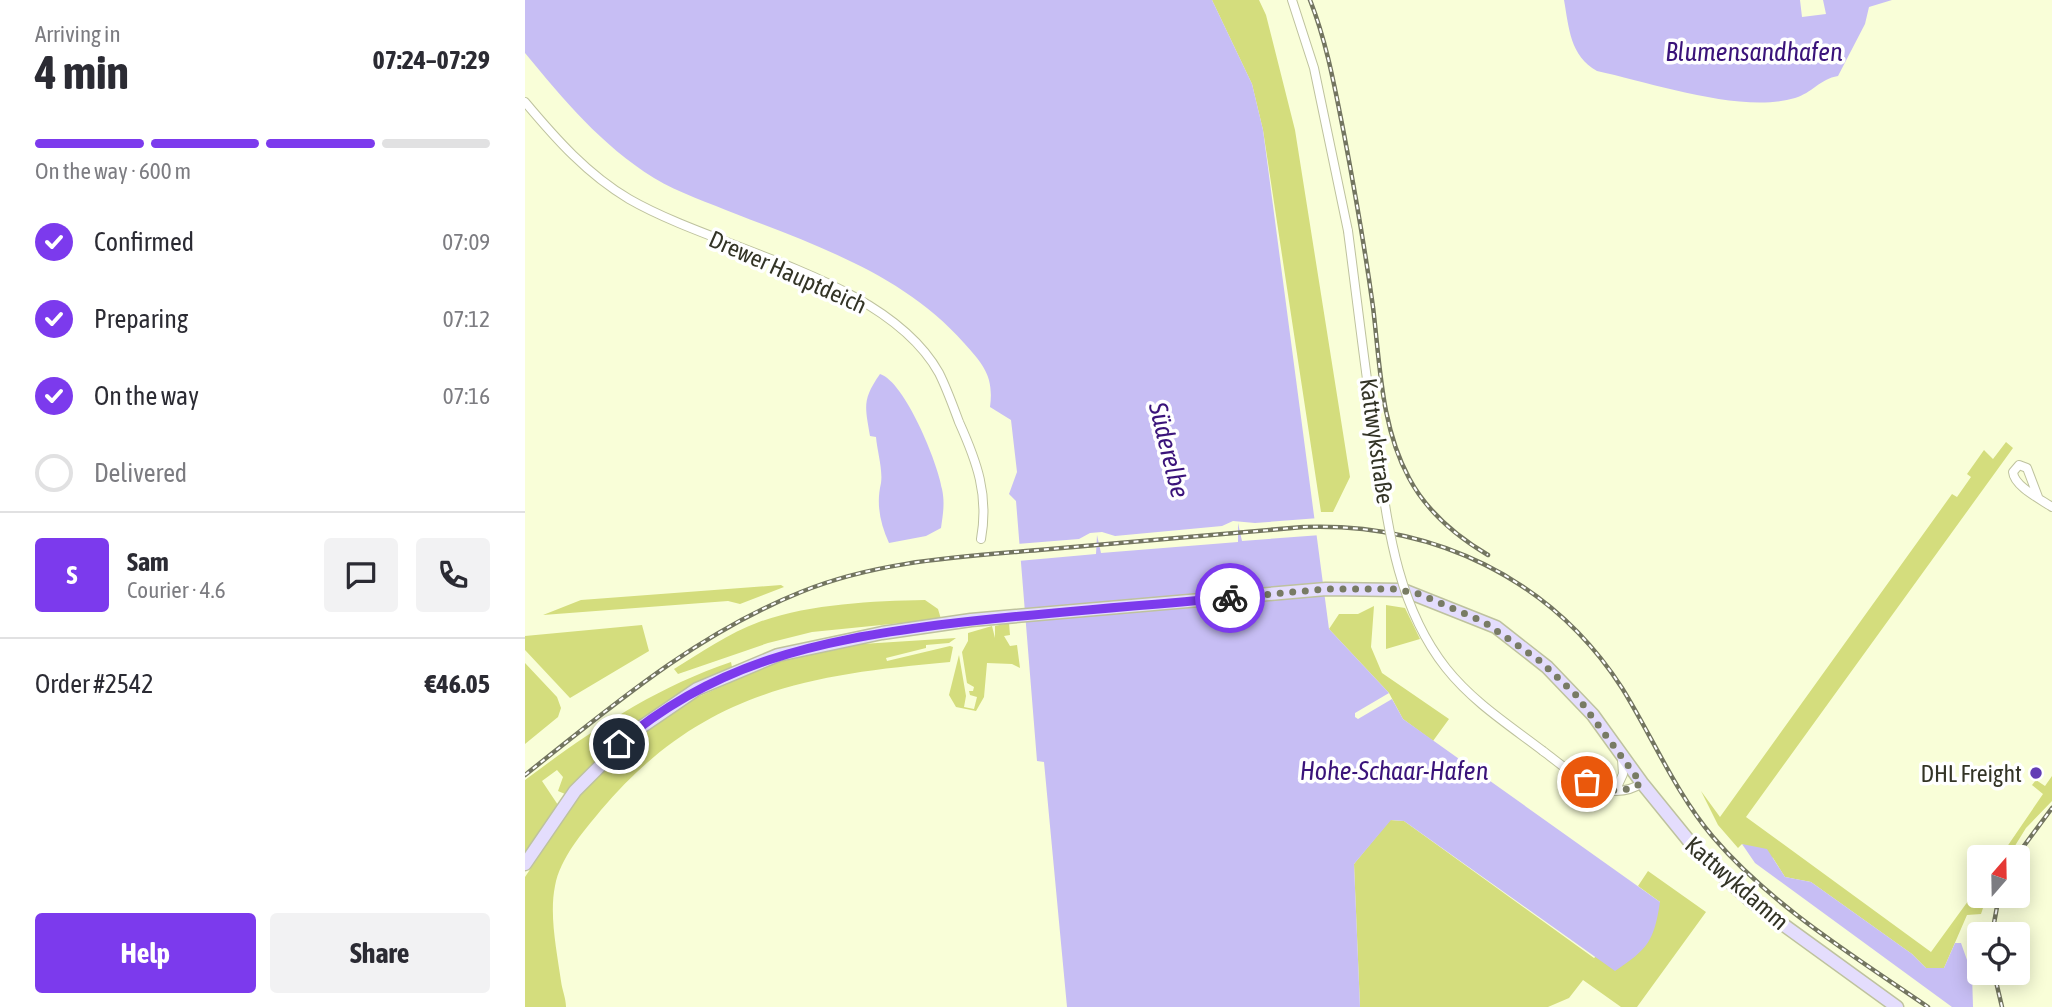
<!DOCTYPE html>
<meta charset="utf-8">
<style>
body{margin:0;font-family:"Asap Condensed",sans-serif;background:#f2f2f3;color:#2b2b33;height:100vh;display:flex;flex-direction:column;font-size:26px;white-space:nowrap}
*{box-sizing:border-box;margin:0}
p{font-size:23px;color:#7c7c81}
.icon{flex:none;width:38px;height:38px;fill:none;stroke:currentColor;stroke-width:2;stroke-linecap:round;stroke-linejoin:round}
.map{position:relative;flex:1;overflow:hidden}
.panel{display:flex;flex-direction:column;background:#fff;width:525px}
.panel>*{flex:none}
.needle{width:46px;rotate:20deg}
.buttons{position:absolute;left:1442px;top:845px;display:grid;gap:14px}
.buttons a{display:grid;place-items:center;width:63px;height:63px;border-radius:7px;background:#fff;box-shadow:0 4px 18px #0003;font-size:35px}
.pin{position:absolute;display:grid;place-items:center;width:60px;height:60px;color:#fff;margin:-30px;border:4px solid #fff;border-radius:50%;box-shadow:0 2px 7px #0007}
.courier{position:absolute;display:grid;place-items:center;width:70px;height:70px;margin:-35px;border:5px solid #7c3aed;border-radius:50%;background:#fff;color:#222;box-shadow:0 2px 9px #0007}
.headline em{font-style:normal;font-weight:700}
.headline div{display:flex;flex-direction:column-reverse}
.headline{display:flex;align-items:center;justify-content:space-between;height:119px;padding:0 35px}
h1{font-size:46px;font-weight:700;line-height:52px}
.bar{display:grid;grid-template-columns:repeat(4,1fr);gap:10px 7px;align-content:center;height:84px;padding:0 35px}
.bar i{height:9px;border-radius:5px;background:#e1e1e2}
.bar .on{background:#7c3aed}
.bar p{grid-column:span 4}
.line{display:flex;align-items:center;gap:18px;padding:0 35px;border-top:2px solid #e1e1e2}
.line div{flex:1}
.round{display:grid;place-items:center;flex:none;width:74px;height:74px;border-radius:7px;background:#f2f2f3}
ol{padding:0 35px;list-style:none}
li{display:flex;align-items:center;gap:21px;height:77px}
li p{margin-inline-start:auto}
li .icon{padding:7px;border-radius:50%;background:#7c3aed;color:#fff;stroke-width:4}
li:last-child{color:#7c7c81}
li i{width:38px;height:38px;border:4px solid #e1e1e2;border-radius:50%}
.action{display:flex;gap:14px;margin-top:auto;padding:14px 35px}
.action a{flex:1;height:80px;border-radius:7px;background:#7c3aed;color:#fff;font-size:28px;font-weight:700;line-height:80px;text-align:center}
.action a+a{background:#f2f2f3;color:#2b2b33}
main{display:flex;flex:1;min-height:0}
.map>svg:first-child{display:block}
</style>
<main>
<section class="panel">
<div class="headline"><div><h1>4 min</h1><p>Arriving in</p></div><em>07:24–07:29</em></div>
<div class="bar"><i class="on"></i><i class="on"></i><i class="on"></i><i></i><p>On the way · 600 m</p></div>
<ol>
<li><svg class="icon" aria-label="check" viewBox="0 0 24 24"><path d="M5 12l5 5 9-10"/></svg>Confirmed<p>07:09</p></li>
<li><svg class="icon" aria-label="check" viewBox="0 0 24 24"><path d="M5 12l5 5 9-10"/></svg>Preparing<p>07:12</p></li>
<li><svg class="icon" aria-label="check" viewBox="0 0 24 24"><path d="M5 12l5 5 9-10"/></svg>On the way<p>07:16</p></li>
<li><i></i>Delivered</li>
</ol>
<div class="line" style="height:126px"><b class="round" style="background:#7c3aed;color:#fff">S</b><div><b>Sam</b><p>Courier · 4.6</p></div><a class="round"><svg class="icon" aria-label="chat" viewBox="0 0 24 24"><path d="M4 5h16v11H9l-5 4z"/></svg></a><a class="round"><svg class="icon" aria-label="phone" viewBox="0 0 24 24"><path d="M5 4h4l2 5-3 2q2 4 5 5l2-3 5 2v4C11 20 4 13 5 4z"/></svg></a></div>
<div class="line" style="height:91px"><div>Order #2542</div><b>€46.05</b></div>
<div class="action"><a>Help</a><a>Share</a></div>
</section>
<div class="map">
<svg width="1527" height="1007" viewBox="0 0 1527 1007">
<rect width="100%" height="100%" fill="#f9fed8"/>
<!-- green -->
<path fill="#d4dd7d" d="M687,0H734L741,15L770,130L825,477L808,512H796L738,130L727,84Z
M1481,442L1488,448L1221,817L1406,952L1454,886V896H1462L1456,914L1442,915L1419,968H1401L1387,954L1286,882L1260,877L1248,858L1217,844L1213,848L1193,825L1176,791L1195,817L1427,494L1432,497L1446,477L1442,474L1459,450L1468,459Z
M256,585L259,587L215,604L203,601L18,615L56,600Z
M400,600L413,609L416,619L287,632L243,643L153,674L149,669C177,652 204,633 234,622C284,604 347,601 400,600Z
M861,605L880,608L895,639L861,649Z
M849,606L846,647L857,673L924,719L908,741L878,719L864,693L804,629L814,614H833Z
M484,623L485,635L479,636L485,646L492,645L495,668L487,664L462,663L459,697L451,711L431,707L424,695L434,655L441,696L439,707L449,709L452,697L445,695L444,691H448L449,687L442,683L437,652L443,641V633L467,626L470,638V626Z
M117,625L124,651L45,698L0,650V636Z
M431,638L424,643L401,645V648L361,658L362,661L425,646L428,647L425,662C280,675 176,692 76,810C58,832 35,858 30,886C24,915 32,952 36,981C37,990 41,998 41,1007H0V877L51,800L100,748L164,701L249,663L337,644Z
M206,662L207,667L134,707L87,745L40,794L33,791L38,777L32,770L17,781L33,805L0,855V780C64,732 129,688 206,662Z
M0,663L32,697L36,708L33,717L0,744Z
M1527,776V801L1501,828L1483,857H1475L1518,794L1507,785L1511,780L1520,786Z
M865,820L879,821L1069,958L1135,902L1113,886L1123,871L1181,912L1112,1007H1096L1058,980L1044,998L1023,1007H835L829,864Z"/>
<!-- water -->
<path fill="#c7bef4" d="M0,0H687L727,84L738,130L804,629L864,693L830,713V717L833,719L867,699L878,719L1135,902C1129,941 1123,949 1090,971L879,821L866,820L829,864L835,1007H542L519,762L512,761L491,501L484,494L492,472L486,420L465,407C469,377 459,365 439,343C379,275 293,246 211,214C184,203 154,193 129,178C76,145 39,100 0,53Z
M1039,0H1367L1344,7L1340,24L1313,76C1295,79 1287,93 1270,98C1217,114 1127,83 1072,71C1045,56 1044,28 1039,0Z
M355,374C380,382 413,463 417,489C420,503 418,514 416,528L401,536L364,543C355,523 351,504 356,483C358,470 352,450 351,437L345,436C340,406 337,400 355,374Z
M1217,844L1242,849L1260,877L1286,882L1387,954L1401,968H1419L1430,943H1436L1447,974L1448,1007H1427L1230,863Z"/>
<!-- pier -->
<path fill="#f9fed8" d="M1275,0H1298L1301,14L1277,17Z
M794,518L796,535L717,541L713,523V542L576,553L572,535L571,554L493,561L492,544L554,539L565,533L577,532L590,536L697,526L708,521L730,523Z"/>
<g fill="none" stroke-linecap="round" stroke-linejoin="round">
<defs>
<path id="street" d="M767,0L789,68L823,231
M0,102C31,139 62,174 104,199C194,251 361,278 414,373C422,389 428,406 434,422C452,462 464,495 456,539
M1513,497L1502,468L1494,465L1488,472C1489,486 1515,499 1527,507
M1018,751C1045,771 1081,807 1117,783
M1093,785L1098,774L1097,759"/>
<path id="secondary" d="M0,864L50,791L109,732L172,689L253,655L357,633L446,620L801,589L878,590L971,627L1022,667L1068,715L1117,783L1177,857L1227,902L1372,1007"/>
</defs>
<!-- street casing -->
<use href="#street" stroke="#bec29e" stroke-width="10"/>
<!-- secondary casing -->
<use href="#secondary" stroke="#bec29e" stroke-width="15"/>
<!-- street -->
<use href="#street" stroke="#fff" stroke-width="8"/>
<!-- secondary -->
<use href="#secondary" stroke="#e4ddfd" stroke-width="12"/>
<defs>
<path id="rail" d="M785,0C802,43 810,89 819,134C830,192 840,249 848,307C855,364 856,427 884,478C902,512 931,536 963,555
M0,775C87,706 171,634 276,592C352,561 434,557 514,550C602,542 690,535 778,527C907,522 1026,578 1097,688C1128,738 1150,792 1188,837C1247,906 1329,956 1403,1007
M1490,858L1527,808
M1467,934L1474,896
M1469,973L1477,1007"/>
</defs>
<!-- rail casing -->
<use href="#rail" stroke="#737560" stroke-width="4.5"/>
<!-- rail -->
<use href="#rail" stroke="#fff" stroke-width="2" stroke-dasharray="5" stroke-linecap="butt"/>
<defs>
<path id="street-bridge" d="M823,231C832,300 840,369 850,437C862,517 869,602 921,668C948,702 984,725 1018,751"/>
</defs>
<!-- street-bridge casing -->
<use href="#street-bridge" stroke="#bec29e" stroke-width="10" stroke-linecap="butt"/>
<!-- street-bridge -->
<use href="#street-bridge" stroke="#fff" stroke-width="8"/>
</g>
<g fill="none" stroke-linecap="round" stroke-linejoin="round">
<!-- done -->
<path stroke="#787b64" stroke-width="7" stroke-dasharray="0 12.6" d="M705,598L801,589H870L894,594L959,622L1015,661L1051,695L1116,783C1100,794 1079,792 1062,782"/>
<!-- route -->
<path stroke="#7c3aed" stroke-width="9" d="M94,744C190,662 292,641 413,625C510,613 608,606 705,598"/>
</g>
<!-- markers -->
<circle fill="#623db5" stroke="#fff" stroke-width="2.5" cx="1511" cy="773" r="7"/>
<g text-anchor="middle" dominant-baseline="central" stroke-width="7" stroke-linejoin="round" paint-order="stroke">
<!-- street labels -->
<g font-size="24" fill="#333426" stroke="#fff">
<text transform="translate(263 272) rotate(24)">Drewer Hauptdeich</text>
<text transform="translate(852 441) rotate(82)">Kattwykstraße</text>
<text transform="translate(1212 883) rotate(41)">Kattwykdamm</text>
</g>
<!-- poi labels -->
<g font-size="24" fill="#333426" stroke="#fff" text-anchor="end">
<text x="1497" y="773">DHL Freight</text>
</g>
<!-- water labels -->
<g font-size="26" font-style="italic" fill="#3a137a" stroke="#fff">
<text x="1229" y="52">Blumensandhafen</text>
<text transform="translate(644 450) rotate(76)">Süderelbe</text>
<text x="869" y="771">Hohe-Schaar-Hafen</text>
</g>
</g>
</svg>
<div class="buttons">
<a><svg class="needle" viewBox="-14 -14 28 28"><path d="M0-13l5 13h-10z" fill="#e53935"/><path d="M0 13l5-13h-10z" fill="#7c7c81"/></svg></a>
<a><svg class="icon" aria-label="locate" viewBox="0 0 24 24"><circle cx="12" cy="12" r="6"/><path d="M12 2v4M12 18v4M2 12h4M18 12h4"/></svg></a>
</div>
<div class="pin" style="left:1062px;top:782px;background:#ea580c"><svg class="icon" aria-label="bag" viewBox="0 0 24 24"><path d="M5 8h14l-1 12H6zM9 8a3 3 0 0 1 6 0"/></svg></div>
<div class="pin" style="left:94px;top:744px;background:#1f2937"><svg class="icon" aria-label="home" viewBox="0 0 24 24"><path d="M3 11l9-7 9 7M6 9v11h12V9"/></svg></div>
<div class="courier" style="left:705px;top:598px"><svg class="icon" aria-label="bike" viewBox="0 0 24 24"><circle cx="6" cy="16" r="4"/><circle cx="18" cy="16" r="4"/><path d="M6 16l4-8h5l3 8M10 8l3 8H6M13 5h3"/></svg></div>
</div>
</main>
